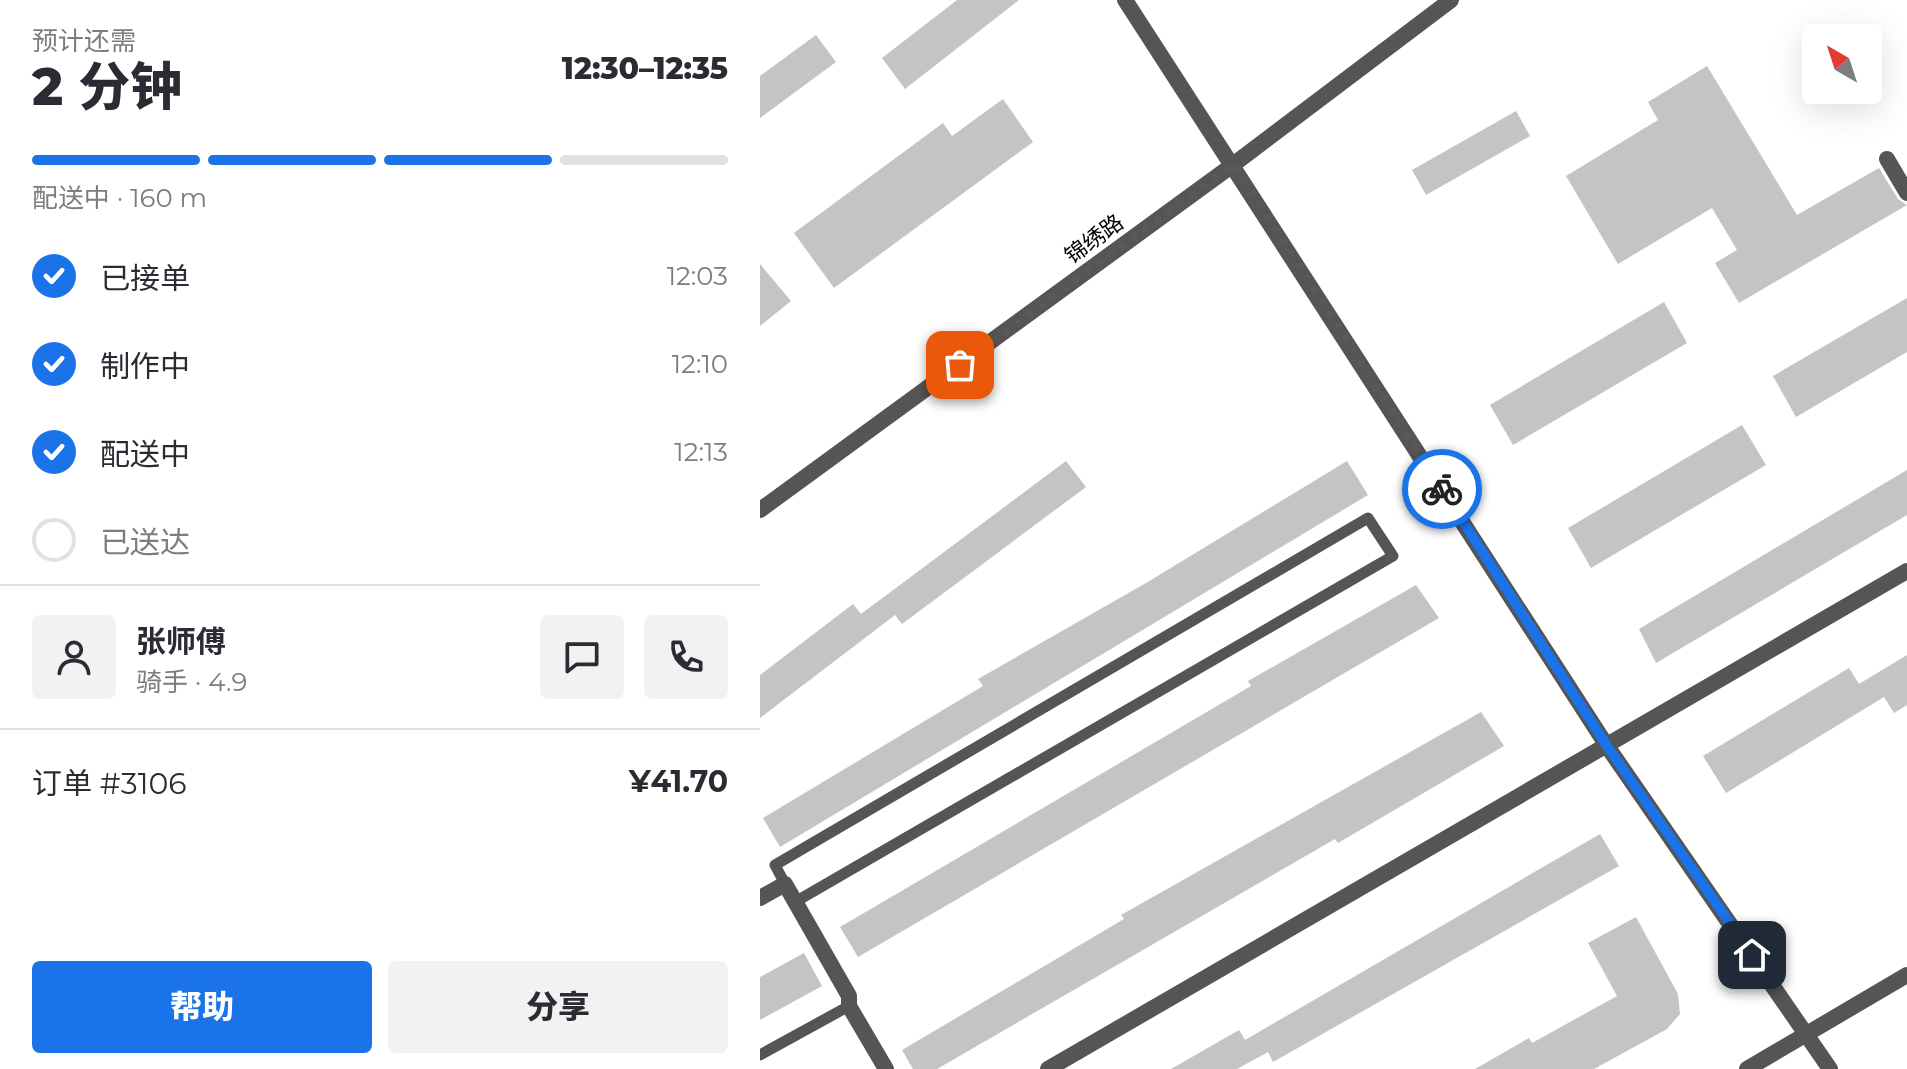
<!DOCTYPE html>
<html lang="zh">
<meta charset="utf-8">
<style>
body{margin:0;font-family:Montserrat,"Noto Sans SC",sans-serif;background:#f2f2f3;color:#2b2b33;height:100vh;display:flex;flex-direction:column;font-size:30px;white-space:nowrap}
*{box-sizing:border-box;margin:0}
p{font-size:26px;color:#7c7c81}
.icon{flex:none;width:44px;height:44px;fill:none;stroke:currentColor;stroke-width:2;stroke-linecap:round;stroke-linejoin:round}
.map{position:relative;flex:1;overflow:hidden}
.panel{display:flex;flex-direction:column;background:#fff;width:760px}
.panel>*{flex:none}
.needle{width:52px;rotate:321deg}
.tools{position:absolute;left:1042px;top:24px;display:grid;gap:16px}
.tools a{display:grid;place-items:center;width:80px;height:80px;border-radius:8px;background:#fff;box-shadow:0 8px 32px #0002;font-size:40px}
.pin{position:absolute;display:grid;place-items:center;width:68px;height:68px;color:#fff;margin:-34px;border-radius:16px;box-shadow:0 4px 12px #0006}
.courier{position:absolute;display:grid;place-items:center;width:80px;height:80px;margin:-40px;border:6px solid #1a73e8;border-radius:50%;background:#fff;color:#222;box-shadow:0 2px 10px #0007}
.headline em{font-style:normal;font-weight:800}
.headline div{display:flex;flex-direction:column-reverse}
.headline{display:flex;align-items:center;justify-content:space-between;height:136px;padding:0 32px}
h1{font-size:52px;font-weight:800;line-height:60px}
.bar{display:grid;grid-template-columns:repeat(4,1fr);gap:12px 8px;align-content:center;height:96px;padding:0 32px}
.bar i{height:10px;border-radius:6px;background:#e1e1e2}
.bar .selected{background:#1a73e8}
.bar p{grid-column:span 4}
.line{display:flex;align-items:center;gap:20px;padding:0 32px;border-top:2px solid #e1e1e2}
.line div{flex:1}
.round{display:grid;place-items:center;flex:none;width:84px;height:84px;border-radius:8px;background:#f2f2f3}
ol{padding:0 32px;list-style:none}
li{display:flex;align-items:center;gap:24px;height:88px}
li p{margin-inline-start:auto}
li .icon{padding:8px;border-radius:50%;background:#1a73e8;color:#fff;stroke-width:4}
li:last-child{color:#7c7c81}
li i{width:44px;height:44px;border:4px solid #e1e1e2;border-radius:50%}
.primary-button{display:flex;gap:16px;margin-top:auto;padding:16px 32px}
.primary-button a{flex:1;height:92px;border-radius:8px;background:#1a73e8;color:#fff;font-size:32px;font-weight:800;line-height:92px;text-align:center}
.primary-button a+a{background:#f2f2f3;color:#2b2b33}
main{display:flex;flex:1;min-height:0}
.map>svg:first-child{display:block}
</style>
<main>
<section class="panel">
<div class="headline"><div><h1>2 分钟</h1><p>预计还需</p></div><em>12:30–12:35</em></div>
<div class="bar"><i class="selected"></i><i class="selected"></i><i class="selected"></i><i></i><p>配送中 · 160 m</p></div>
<ol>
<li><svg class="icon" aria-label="check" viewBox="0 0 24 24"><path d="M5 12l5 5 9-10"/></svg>已接单<p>12:03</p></li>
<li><svg class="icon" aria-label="check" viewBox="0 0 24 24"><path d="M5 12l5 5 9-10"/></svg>制作中<p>12:10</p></li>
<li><svg class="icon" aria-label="check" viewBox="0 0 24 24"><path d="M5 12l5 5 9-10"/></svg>配送中<p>12:13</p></li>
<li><i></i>已送达</li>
</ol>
<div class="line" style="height:144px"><a class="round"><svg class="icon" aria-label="person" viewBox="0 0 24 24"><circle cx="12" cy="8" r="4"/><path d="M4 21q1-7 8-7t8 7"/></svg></a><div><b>张师傅</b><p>骑手 · 4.9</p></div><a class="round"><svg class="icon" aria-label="chat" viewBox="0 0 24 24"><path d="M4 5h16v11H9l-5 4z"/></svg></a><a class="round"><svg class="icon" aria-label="phone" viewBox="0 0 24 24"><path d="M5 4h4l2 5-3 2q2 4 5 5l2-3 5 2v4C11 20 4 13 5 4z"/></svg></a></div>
<div class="line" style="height:104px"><div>订单 #3106</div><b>¥41.70</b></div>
<div class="primary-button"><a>帮助</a><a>分享</a></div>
</section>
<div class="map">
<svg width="1147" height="1069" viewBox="0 0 1147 1069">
<rect width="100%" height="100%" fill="#fff"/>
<!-- building -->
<path fill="#c4c4c4" d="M197,0H259L145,89L122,58Z
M56,35L76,62L0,118V76Z
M947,66L1037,215L1119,168L1138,199L1147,205L979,303L955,263L977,250L952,208L858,264L806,176L898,120L888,102Z
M243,99L273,142L74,288L34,233L183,123L192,136Z
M756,111L770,136L666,195L652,170Z
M0,264L31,301L0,326Z
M1147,298V352L1036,417L1013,376Z
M904,302L927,343L753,445L730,405Z
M982,425L1006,465L831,568L808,528Z
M306,461L326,487L142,624L135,615L0,718V675L93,604L101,614Z
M587,461L608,495L20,847L3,818L223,686L218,679L386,583Z
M1147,470V515L896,663L879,629Z
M656,585L679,618L98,957L80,927L491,686L488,681Z
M1147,655V705L1134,713L1124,697L966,793L943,756L1089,668L1099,684Z
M721,712L744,746L578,843L575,839L177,1069H153L142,1050L364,919L361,915Z
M840,834L859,866L513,1062L508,1052L477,1069H411L479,1030L485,1040Z
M876,917L918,994L920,1014L907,1029L834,1069H715L769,1038L772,1043L857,996L828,943Z
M44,953L62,986L0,1020V977Z"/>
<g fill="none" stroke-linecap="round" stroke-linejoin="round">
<!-- service -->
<path stroke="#555" stroke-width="11" d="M25,884L15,865L608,518L633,556L35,902
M0,1055L89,1006"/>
<!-- minor -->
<path stroke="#555" stroke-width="16" d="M1127,159L1147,193
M0,898L25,884L89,996V1006L126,1069
M288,1069L1147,571
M987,1069L1147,975"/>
<!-- tertiary -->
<path stroke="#555" stroke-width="16" d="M365,0L847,746L1070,1069
M0,510L474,164L691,0"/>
</g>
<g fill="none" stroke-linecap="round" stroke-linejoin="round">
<!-- done -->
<path stroke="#595959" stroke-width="8" stroke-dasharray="0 14.4" d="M200,365L474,164L682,489"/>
<!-- route -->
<path stroke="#1a73e8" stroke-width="10" d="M682,489L847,746L992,955"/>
</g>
<g text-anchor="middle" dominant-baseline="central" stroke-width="7" stroke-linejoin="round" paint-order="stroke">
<!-- street labels -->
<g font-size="22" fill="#000" stroke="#fff">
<text transform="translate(334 239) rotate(-36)">锦绣路</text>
</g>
</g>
</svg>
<div class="tools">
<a><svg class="needle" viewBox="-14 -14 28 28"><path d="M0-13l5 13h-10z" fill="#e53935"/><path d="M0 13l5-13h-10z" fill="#7c7c81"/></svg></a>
</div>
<div class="pin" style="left:200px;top:365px;background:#ea580c"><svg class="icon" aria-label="bag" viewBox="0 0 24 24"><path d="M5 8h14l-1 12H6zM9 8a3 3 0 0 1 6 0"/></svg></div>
<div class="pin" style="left:992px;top:955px;background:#1f2937"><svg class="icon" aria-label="home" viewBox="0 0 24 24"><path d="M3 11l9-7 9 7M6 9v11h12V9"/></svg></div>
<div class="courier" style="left:682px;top:489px"><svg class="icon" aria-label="bike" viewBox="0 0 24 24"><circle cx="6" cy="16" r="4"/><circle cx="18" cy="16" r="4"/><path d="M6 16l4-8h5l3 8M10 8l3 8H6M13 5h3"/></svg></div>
</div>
</main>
